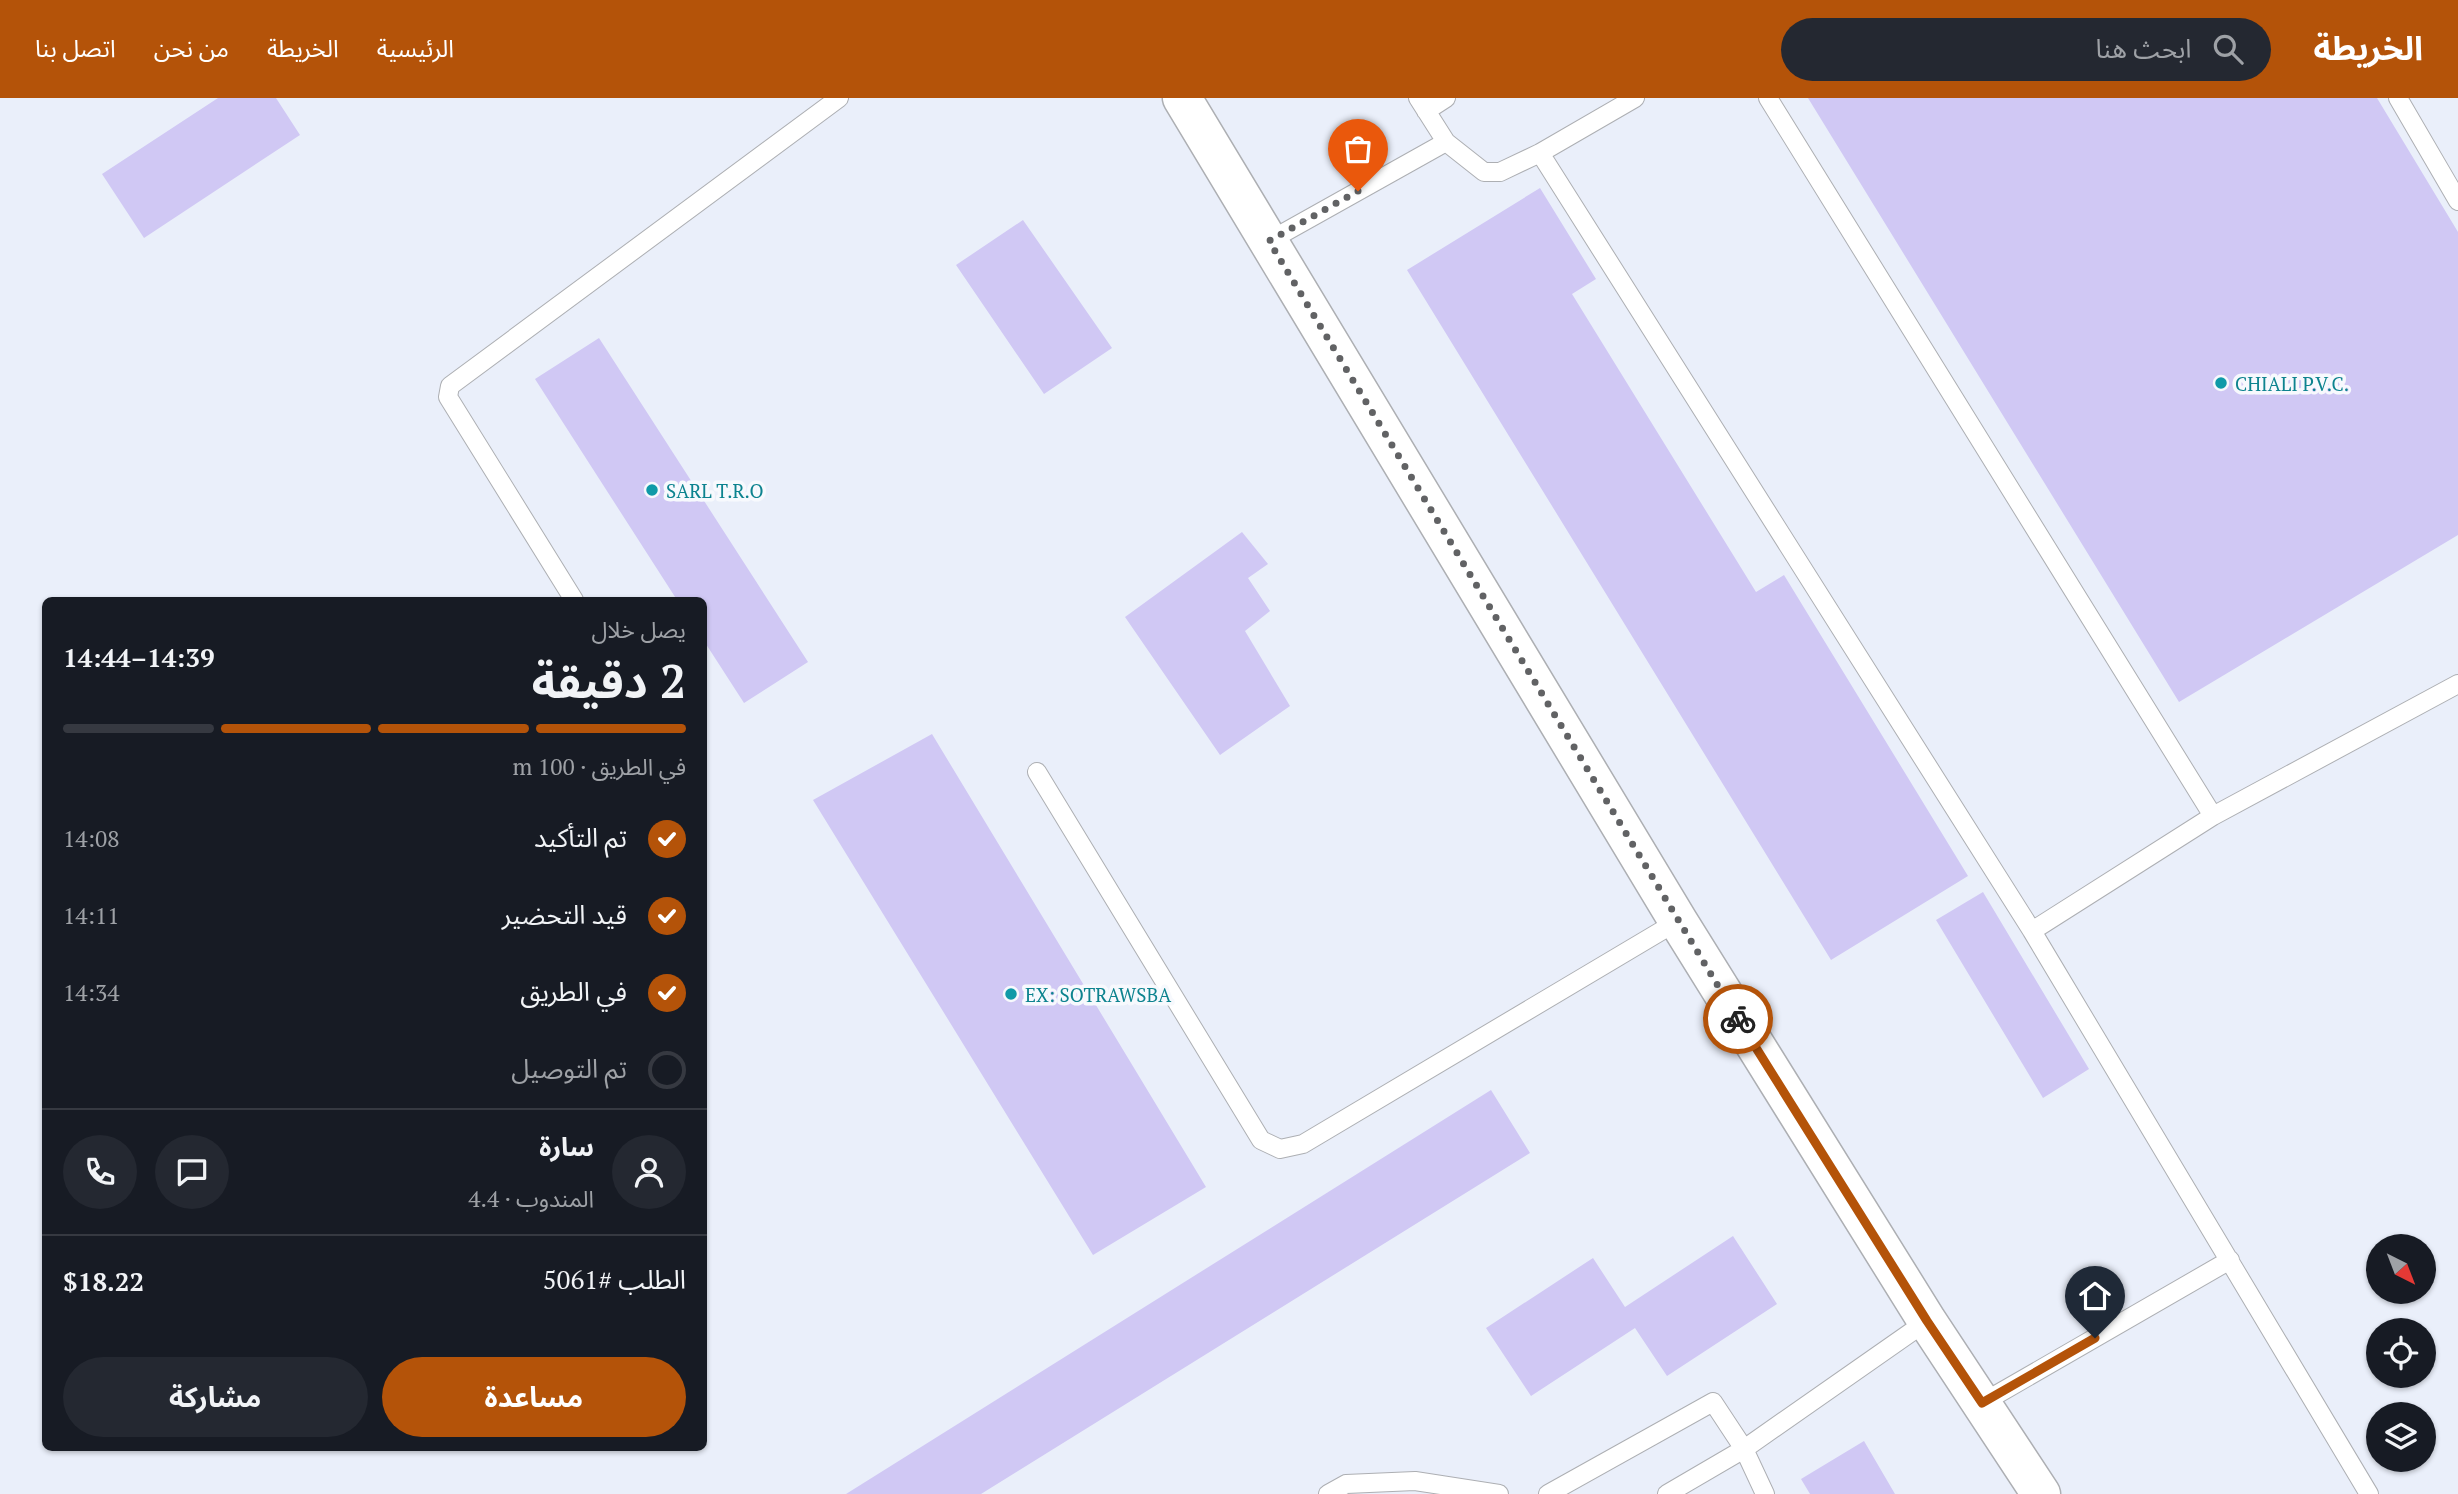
<!DOCTYPE html>
<html lang="ar">
<meta charset="utf-8">
<style>
body{margin:0;font-family:"PT Serif","Noto Sans Arabic",serif;background:#242831;color:#f1f3f6;direction:rtl;height:100vh;display:flex;flex-direction:column;font-size:26px;white-space:nowrap}
*{box-sizing:border-box;margin:0}
p{font-size:23px;color:#9ea1a6}
.icon{flex:none;width:38px;height:38px;fill:none;stroke:currentColor;stroke-width:2;stroke-linecap:round;stroke-linejoin:round}
.map{position:relative;flex:1;overflow:hidden;direction:ltr}
.panel{position:absolute;left:42px;top:499px;width:665px;height:854px;display:flex;flex-direction:column;background:#171b24;border-radius:10px;box-shadow:0 2px 5px #0004;direction:rtl}
.panel>*{flex:none}
.needle{width:46px;rotate:138deg}
.buttons{position:absolute;left:2366px;top:1136px;display:grid;gap:14px}
.buttons a{display:grid;place-items:center;width:70px;height:70px;border-radius:50%;background:#171b24;box-shadow:0 2px 5px #0004;font-size:35px}
.pin{position:absolute;display:grid;place-items:center;width:60px;height:60px;color:#fff;margin:-72px -30px;border-radius:50% 50% 50% 0;rotate:-45deg;box-shadow:0 0 7px #0007}
.pin .icon{rotate:45deg}
.courier{position:absolute;display:grid;place-items:center;width:70px;height:70px;margin:-35px;border:5px solid #b45309;border-radius:50%;background:#fff;color:#222;box-shadow:0 2px 9px #0007}
.overview em{font-style:normal;font-weight:700}
.overview div{display:flex;flex-direction:column-reverse}
.overview{display:flex;align-items:center;justify-content:space-between;height:119px;padding:0 21px}
h1{font-size:46px;font-weight:700;line-height:52px}
.bar{display:grid;grid-template-columns:repeat(4,1fr);gap:10px 7px;align-content:center;height:84px;padding:0 21px}
.bar i{height:9px;border-radius:5px;background:#363941}
.bar .active{background:#b45309}
.bar p{grid-column:span 4}
.line{display:flex;align-items:center;gap:18px;padding:0 21px;border-top:2px solid #363941}
.line div{flex:1}
.round{display:grid;place-items:center;flex:none;width:74px;height:74px;border-radius:37px;background:#242831}
ol{padding:0 21px;list-style:none}
li{display:flex;align-items:center;gap:21px;height:77px}
li p{margin-inline-start:auto}
li .icon{padding:7px;border-radius:50%;background:#b45309;color:#fff;stroke-width:4}
li:last-child{color:#9ea1a6}
li i{width:38px;height:38px;border:4px solid #363941;border-radius:50%}
.action{display:flex;gap:14px;margin-top:auto;padding:14px 21px}
.action a{flex:1;height:80px;border-radius:42px;background:#b45309;color:#fff;font-size:28px;font-weight:700;line-height:80px;text-align:center}
.action a+a{background:#242831;color:#f1f3f6}
header{display:flex;align-items:center;gap:42px;box-sizing:border-box;height:98px;padding:0 35px;background:#b45309;color:#fff}
header strong{font-size:33px}
nav{display:flex;gap:38px;margin-inline-start:auto;font-size:24px}
.search{width:490px;height:63px;background:#242831;display:flex;align-items:center;gap:18px;box-sizing:border-box;padding:0 24px;border-radius:38px;color:#9ea1a6;font-size:26px}
.map>svg:first-child{display:block}
</style>
<header>
<strong>الخريطة</strong>
<div class="search"><svg class="icon" aria-label="search" viewBox="0 0 24 24"><circle cx="10" cy="10" r="6"/><path d="M15 15l6 6"/></svg>ابحث هنا</div>
<nav><a>الرئيسية</a><a>الخريطة</a><a>من نحن</a><a>اتصل بنا</a></nav>
</header>
<div class="map">
<svg width="2458" height="1396" viewBox="0 0 2458 1396">
<rect width="100%" height="100%" fill="#f7f9fd"/>
<!-- built -->
<path fill="#eaeffa" fill-rule="evenodd" d="M0,0H2458V1396H0ZM46,502H704V1349H46ZM2378,1148H2424V1194H2378ZM2378,1232H2424V1278H2378ZM2378,1316H2424V1362H2378Z"/>
<!-- building -->
<path fill="#d0c8f4" d="M218,0H276L300,37L144,140L102,76Z
M1808,0H2377L2458,134V437L2179,604Z
M1540,90L1596,181L1572,196L1756,494L1784,477L1968,778L1831,862L1407,172Z
M1023,122L1112,250L1044,296L956,167Z
M599,240L808,564L744,605L704,543V502H677L535,281Z
M1242,434L1268,466L1248,480L1270,513L1245,533L1290,608L1220,657L1125,519Z
M932,636L1206,1089L1093,1157L813,702Z
M1983,794L2089,971L2043,1000L1936,822Z
M1491,992L1530,1055L981,1396H846Z
M1733,1138L1777,1206L1667,1278L1635,1230L1531,1298L1486,1230L1593,1160L1625,1209Z
M1864,1343L1895,1396H1810L1801,1381Z"/>
<g fill="none" stroke-linecap="round" stroke-linejoin="round">
<defs>
<path id="service" d="M1418,0L1446,44
M1768,0L2213,718
M2398,0L2458,103
M1426,13L1446,0
M1540,55L2032,833L2369,1396
M1269,143L1446,44L1484,74H1500L1540,55L1635,0
M574,502L448,299L450,288L839,0
M1037,674L1261,1042L1280,1051L1303,1046L1678,823
M2032,833L2213,718L2458,586
M1982,1305L2230,1162
M1328,1396L1346,1386L1415,1383L1499,1396
M1548,1396L1713,1304L1744,1351L1765,1396
M1667,1396L1744,1351L1927,1223"/>
<path id="tertiary" d="M1182,0L1678,823L1927,1223L2041,1396"/>
</defs>
<!-- service casing -->
<use href="#service" stroke="#adafb3" stroke-width="20"/>
<!-- tertiary casing -->
<use href="#tertiary" stroke="#adafb3" stroke-width="41"/>
<!-- service -->
<use href="#service" stroke="#fff" stroke-width="18"/>
<!-- tertiary -->
<use href="#tertiary" stroke="#fff" stroke-width="38"/>
</g>
<g fill="none" stroke-linecap="round" stroke-linejoin="round">
<!-- done -->
<path stroke="#616264" stroke-width="7" stroke-dasharray="0 12.6" d="M1358,93L1269,143L1738,921"/>
<!-- route -->
<path stroke="#b45309" stroke-width="9" d="M1738,921L1927,1223L1982,1305L2095,1240"/>
</g>
<!-- markers -->
<g fill="#0f9aa8" stroke="#f7f9fd" stroke-width="2.5">
<circle cx="2221" cy="285" r="7"/>
<circle cx="652" cy="392" r="7"/>
<circle cx="1011" cy="896" r="7"/>
</g>
<g text-anchor="middle" dominant-baseline="central" stroke-width="7" stroke-linejoin="round" paint-order="stroke">
<!-- culture labels -->
<g font-size="19" fill="#0d838f" stroke="#f7f9fd" text-anchor="start">
<text x="2235" y="285">CHIALI P.V.C.</text>
<text x="666" y="392">SARL T.R.O</text>
<text x="1025" y="896">EX: SOTRAWSBA</text>
</g>
</g>
</svg>
<div class="buttons">
<a><svg class="needle" viewBox="-14 -14 28 28"><path d="M0-13l5 13h-10z" fill="#e53935"/><path d="M0 13l5-13h-10z" fill="#9ea1a6"/></svg></a>
<a><svg class="icon" aria-label="locate" viewBox="0 0 24 24"><circle cx="12" cy="12" r="6"/><path d="M12 2v4M12 18v4M2 12h4M18 12h4"/></svg></a>
<a><svg class="icon" aria-label="layers" viewBox="0 0 24 24"><path d="M12 4l9 5-9 5-9-5zM3 14l9 5 9-5"/></svg></a>
</div>
<div class="pin" style="left:1358px;top:93px;background:#ea580c"><svg class="icon" aria-label="bag" viewBox="0 0 24 24"><path d="M5 8h14l-1 12H6zM9 8a3 3 0 0 1 6 0"/></svg></div>
<div class="pin" style="left:2095px;top:1240px;background:#1f2937"><svg class="icon" aria-label="home" viewBox="0 0 24 24"><path d="M3 11l9-7 9 7M6 9v11h12V9"/></svg></div>
<div class="courier" style="left:1738px;top:921px"><svg class="icon" aria-label="bike" viewBox="0 0 24 24"><circle cx="6" cy="16" r="4"/><circle cx="18" cy="16" r="4"/><path d="M6 16l4-8h5l3 8M10 8l3 8H6M13 5h3"/></svg></div>
<section class="panel">
<div class="overview"><div><h1>2 دقيقة</h1><p>يصل خلال</p></div><em>14:39–14:44</em></div>
<div class="bar"><i class="active"></i><i class="active"></i><i class="active"></i><i></i><p>في الطريق · 100 m</p></div>
<ol>
<li><svg class="icon" aria-label="check" viewBox="0 0 24 24"><path d="M5 12l5 5 9-10"/></svg>تم التأكيد<p>14:08</p></li>
<li><svg class="icon" aria-label="check" viewBox="0 0 24 24"><path d="M5 12l5 5 9-10"/></svg>قيد التحضير<p>14:11</p></li>
<li><svg class="icon" aria-label="check" viewBox="0 0 24 24"><path d="M5 12l5 5 9-10"/></svg>في الطريق<p>14:34</p></li>
<li><i></i>تم التوصيل</li>
</ol>
<div class="line" style="height:126px"><a class="round"><svg class="icon" aria-label="person" viewBox="0 0 24 24"><circle cx="12" cy="8" r="4"/><path d="M4 21q1-7 8-7t8 7"/></svg></a><div><b>سارة</b><p>المندوب · 4.4</p></div><a class="round"><svg class="icon" aria-label="chat" viewBox="0 0 24 24"><path d="M4 5h16v11H9l-5 4z"/></svg></a><a class="round"><svg class="icon" aria-label="phone" viewBox="0 0 24 24"><path d="M5 4h4l2 5-3 2q2 4 5 5l2-3 5 2v4C11 20 4 13 5 4z"/></svg></a></div>
<div class="line" style="height:91px"><div>الطلب #5061</div><b>$18.22</b></div>
<div class="action"><a>مساعدة</a><a>مشاركة</a></div>
</section>
</div>
